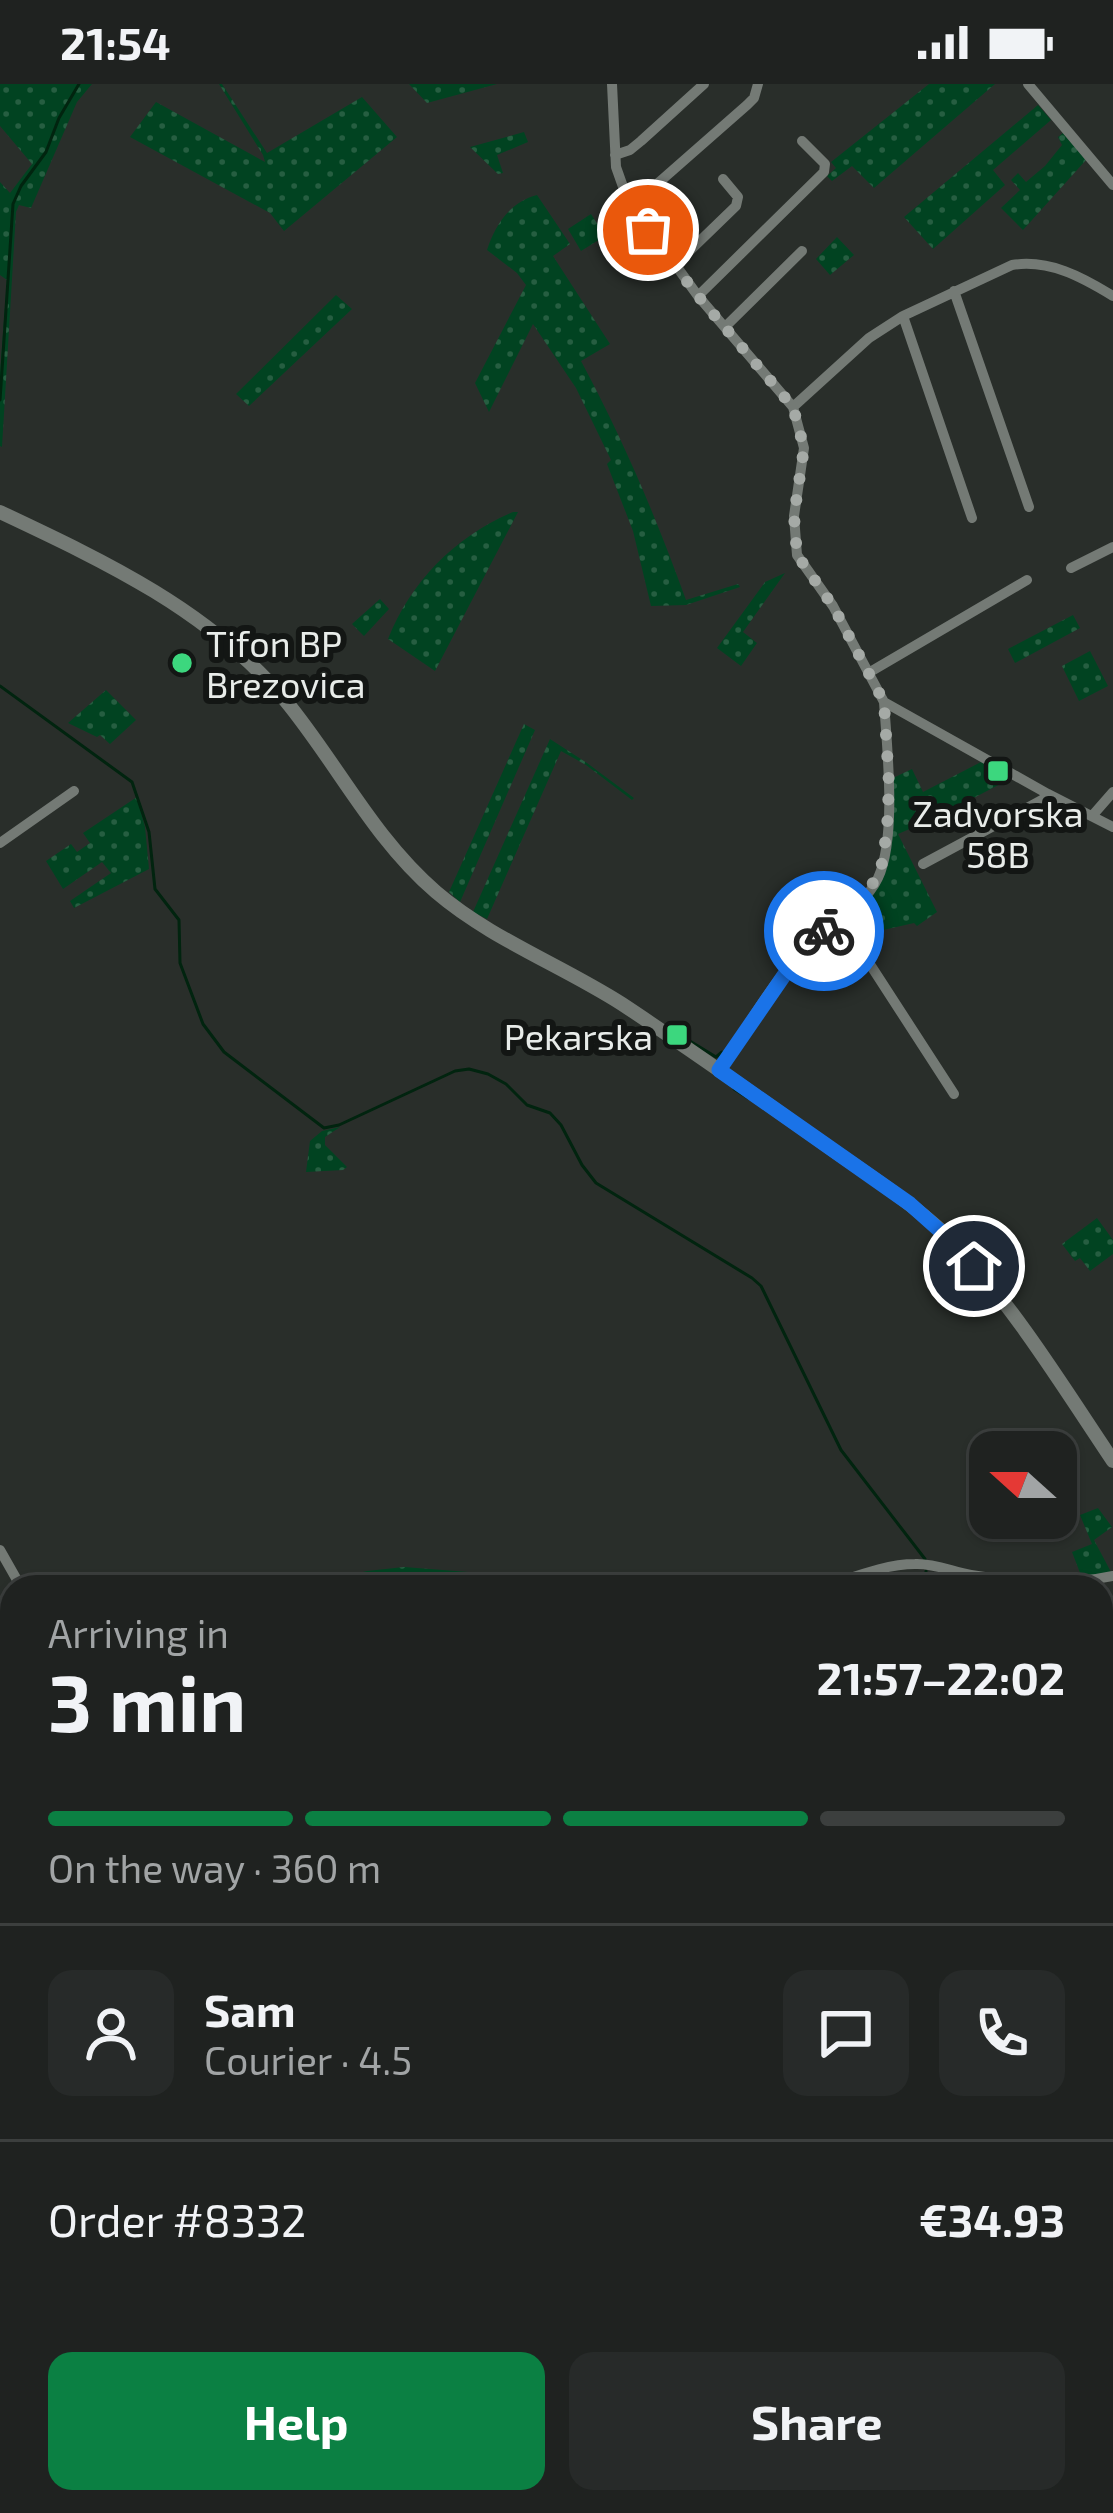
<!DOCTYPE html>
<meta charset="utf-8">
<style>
body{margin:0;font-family:"Exo 2",sans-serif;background:#272a29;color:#f1f3f6;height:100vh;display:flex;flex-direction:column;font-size:45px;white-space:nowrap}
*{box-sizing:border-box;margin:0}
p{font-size:39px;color:#a1a4a5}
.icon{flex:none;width:66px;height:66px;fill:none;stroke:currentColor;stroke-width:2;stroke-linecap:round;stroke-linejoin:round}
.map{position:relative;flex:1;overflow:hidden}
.side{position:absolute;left:0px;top:1491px;width:1113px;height:939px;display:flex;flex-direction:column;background:#1f2220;border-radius:36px 36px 0 0;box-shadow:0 3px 9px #0004,0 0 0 3px #3c3f3e}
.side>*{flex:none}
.needle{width:78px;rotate:291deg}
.fabs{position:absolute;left:969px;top:1347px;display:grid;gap:24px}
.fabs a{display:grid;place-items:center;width:108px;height:108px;border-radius:24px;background:#1f2220;box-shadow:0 3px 9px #0004,0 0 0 3px #3c3f3e;font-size:60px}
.pin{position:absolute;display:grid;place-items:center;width:102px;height:102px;color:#fff;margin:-51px;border:6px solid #fff;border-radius:50%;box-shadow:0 3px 12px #0007}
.courier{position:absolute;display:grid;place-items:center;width:120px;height:120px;margin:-60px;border:9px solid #1a73e8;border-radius:50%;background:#fff;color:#222;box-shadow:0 3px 15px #0007}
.headline em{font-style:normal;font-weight:700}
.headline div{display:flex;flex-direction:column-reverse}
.headline{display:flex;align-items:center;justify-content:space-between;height:204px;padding:0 48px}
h1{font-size:78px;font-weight:700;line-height:90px}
.bar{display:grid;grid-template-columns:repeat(4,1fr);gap:18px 12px;align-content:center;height:144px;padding:0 48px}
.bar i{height:15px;border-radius:9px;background:#3c3f3e}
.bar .active{background:#0b8043}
.bar p{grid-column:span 4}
.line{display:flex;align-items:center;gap:30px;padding:0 48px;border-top:3px solid #3c3f3e}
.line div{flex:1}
.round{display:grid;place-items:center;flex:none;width:126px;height:126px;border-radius:24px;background:#272a29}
.action{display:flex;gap:24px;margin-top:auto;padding:24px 48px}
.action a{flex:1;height:138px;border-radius:24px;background:#0b8043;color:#fff;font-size:48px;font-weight:700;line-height:138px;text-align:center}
.action a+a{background:#272a29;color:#f1f3f6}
.status{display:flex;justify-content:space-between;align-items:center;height:84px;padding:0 60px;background:#1f2220;direction:ltr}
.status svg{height:33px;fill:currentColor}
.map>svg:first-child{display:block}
</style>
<div class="status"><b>21:54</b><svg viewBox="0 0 49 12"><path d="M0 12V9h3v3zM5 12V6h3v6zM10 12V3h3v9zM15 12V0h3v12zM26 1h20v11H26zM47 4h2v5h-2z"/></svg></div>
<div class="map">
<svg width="1113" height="2429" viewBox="0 0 1113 2429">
<defs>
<pattern id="grass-dots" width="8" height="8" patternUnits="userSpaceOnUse" patternTransform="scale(3)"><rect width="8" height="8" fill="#014321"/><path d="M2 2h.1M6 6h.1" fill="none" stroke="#265e41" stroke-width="1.8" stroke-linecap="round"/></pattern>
</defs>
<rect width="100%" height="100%" fill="#292e2a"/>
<!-- grass -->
<path fill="url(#grass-dots)" d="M0,0H92L77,18L31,124L19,121L16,128L2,363L0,362V289L7,196L0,191V98L10,109L32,80L0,42Z
M219,0H222L267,69L362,13L397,53L284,147L270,129L130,53L156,18L265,78L263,71Z
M409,0H497L427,19Z
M929,0H995L874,104L852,82L832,97L827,92L836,84L831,78Z
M1038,21L1051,36L993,86L1005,101L933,165L904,133Z
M524,48L528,58L497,71L503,89L498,90L470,63Z
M1063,49L1086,76L1023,146L1001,124L1020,106L1011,96L1018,89L1026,98L1045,82L1062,61L1058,53Z
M537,111L570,160L553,172L610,260L581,277C623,355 656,433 686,516L738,500L740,503L686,521L651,522L633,447L607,380L611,376L576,304L533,240L489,328L475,299L526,201L517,189L487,166C495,141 510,118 537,111Z
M591,130L605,152L581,167L568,145Z
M837,153L854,171L830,191L816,175Z
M336,211L352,225L249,322L236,310Z
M513,428H518L435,587L388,555C411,497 456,452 513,428Z
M785,489L743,548L757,559L741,582L717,564L765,498Z
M380,515L389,525L364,552L352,540Z
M1073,531L1080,544L1015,579L1008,565Z
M1090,567L1108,602L1079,617L1062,582Z
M106,606L136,636L110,660L100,651L97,653L68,639Z
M524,640L535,646L460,818L449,808Z
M550,655L587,679L634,714L632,716L586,681L561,667L487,835L473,828Z
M981,678L1010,695L935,734L898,750L937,828L917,842L914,839L857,852L848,838L849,834L876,806L893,694L912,685L923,708Z
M137,713L145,743L149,785L74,824L70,817L111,789L102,778L63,805L46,777L71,760L77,768L90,759L83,749Z
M340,1043L325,1053V1061L347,1083L343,1086L306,1088L310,1057L322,1047Z
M1097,1134L1113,1156V1170L1090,1187L1080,1174L1075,1177L1062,1160Z
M1098,1424L1112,1443L1094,1456L1111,1488L1082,1494L1072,1468L1092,1460L1080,1431Z
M404,1483L534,1493L547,1503H496L416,1495L379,1496L350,1503H299L367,1487Z
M370,2418H469L456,2429H377Z"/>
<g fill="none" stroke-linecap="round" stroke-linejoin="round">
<!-- stream -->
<path stroke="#01240f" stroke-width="3" d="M0,316L13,120L21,102L46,68L59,34L79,0
M0,602L132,698L149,748L155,805L179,836L180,879L203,940L224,968L324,1044L339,1041L455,987L469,985L488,990L506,1000L527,1021L550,1029L561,1041L582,1081L596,1099L752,1194L761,1202L841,1366L925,1475
M667,943L716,973L722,968
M734,1005L748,1014
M926,1503V1487
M1085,2418L1086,2429
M462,2429L475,2418"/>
<!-- minor -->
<path stroke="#747a75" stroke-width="10" d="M612,0L616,83L627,114L698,212L793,323L804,364L794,432L797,471L833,522L884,618L1048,710L1113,743
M1028,0L1113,101
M615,71L630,66L641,57L704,0
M632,122L747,21L754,14L758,0
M675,181L736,122L738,113L723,95
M954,207L1029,423
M698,212L824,88L825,80L802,57
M903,232L972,434
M725,243L802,167
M793,323L869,254L903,232L1012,181C1049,175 1082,193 1113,212
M1071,484L1113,463
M870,588L1027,496
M1092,732L1113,708
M0,759L74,707
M923,780L1042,716L1048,710
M840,834L954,1010
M719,986C744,948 768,906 798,871C822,845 863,826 878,794C897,753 887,664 884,618
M0,1466L21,1503
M363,1503L397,1497L468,1503
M823,1503C852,1494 885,1480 915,1480C934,1479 953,1488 971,1491C1018,1499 1066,1502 1113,1492
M0,1584L12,1582
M0,1948L12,2017
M0,2037L12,2035
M1101,2246L1113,2244
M116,2418L119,2429
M846,2429L856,2418"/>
<!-- secondary -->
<path stroke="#747a75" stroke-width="14" d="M0,428C104,477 209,526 285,616C337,679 373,754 436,808C491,855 561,881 622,920C690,965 756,1012 823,1059C869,1092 920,1123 959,1164C1018,1229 1064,1304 1113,1377"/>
</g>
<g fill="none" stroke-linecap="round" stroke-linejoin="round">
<!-- done -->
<path stroke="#a5aaa6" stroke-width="12" stroke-dasharray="0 21.6" d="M648,146L698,212L793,323L804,364L794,432L797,471L833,522L884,618L889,700L887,746L881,785L867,809L824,847"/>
<!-- route -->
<path stroke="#1a73e8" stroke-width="15" d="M824,847L796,874L719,986L910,1120L956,1161L974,1182"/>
</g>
<!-- markers -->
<g fill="#3cd77e" stroke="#131614" stroke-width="4.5">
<circle cx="182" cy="579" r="12"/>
<rect x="986" y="675" width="24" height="24" rx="6"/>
<rect x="665" y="939" width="24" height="24" rx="6"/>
</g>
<g text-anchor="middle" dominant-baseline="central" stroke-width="12" stroke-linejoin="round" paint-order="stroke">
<!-- poi labels -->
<g font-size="36" fill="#e8ece9" stroke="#131614" text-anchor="start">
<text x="206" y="558">Tifon BP<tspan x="206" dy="41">Brezovica</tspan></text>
<text x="998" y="728" text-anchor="middle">Zadvorska<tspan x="998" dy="41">58B</tspan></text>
<text x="653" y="951" text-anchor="end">Pekarska</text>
</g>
</g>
</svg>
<div class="fabs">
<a><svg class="needle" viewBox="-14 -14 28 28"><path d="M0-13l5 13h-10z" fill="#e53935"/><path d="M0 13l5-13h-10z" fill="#a1a4a5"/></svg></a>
</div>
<div class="pin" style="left:648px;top:146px;background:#ea580c"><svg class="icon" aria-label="bag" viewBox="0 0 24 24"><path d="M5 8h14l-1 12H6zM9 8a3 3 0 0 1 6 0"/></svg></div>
<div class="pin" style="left:974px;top:1182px;background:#1f2937"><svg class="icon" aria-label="home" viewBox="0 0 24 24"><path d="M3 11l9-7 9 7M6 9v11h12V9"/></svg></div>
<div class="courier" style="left:824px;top:847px"><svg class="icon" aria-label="bike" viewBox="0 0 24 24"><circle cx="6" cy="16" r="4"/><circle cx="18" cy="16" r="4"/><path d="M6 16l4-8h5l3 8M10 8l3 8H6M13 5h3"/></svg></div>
<section class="side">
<div class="headline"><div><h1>3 min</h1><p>Arriving in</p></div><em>21:57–22:02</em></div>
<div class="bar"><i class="active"></i><i class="active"></i><i class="active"></i><i></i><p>On the way · 360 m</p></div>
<div class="line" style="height:216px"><a class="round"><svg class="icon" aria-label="person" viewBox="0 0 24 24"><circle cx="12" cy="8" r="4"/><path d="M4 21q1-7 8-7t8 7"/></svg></a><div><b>Sam</b><p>Courier · 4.5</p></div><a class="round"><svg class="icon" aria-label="chat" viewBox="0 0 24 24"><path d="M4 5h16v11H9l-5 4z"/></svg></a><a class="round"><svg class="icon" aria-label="phone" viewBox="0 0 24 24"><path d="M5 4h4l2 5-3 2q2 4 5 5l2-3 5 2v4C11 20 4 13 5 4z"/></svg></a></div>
<div class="line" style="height:156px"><div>Order #8332</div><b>€34.93</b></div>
<div class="action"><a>Help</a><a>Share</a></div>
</section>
</div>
